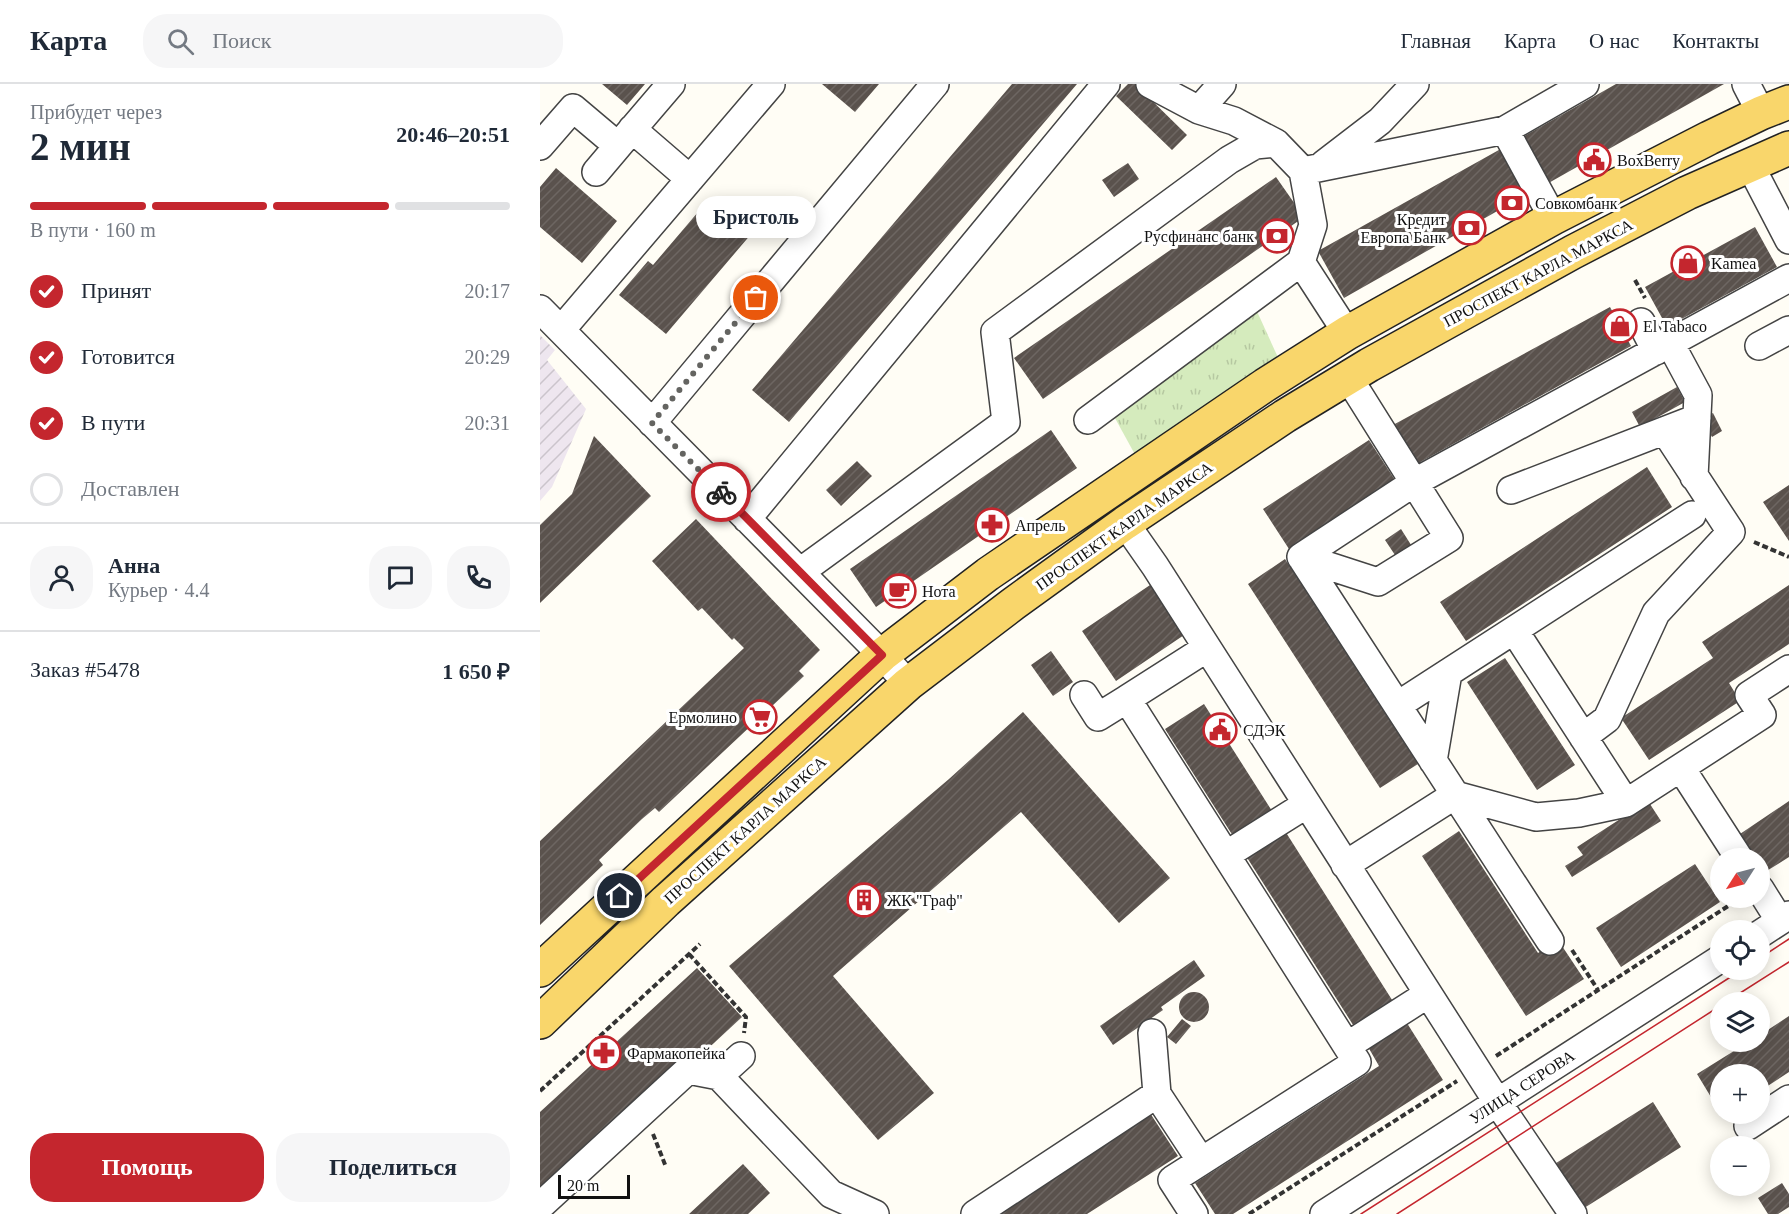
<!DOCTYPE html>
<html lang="ru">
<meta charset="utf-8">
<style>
body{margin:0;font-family:Georgia,serif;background:#f6f6f7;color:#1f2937;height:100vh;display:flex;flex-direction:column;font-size:22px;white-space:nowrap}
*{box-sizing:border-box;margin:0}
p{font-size:20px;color:#747a83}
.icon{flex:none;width:33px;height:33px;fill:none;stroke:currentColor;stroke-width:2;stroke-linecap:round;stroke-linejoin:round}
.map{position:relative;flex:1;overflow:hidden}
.side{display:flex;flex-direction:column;background:#fff;width:540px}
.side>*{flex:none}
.needle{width:39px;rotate:234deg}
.controls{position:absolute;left:1170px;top:764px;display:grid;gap:12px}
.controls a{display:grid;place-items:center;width:60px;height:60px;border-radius:50%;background:#fff;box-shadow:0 3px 15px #0003;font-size:30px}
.scale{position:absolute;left:18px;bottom:15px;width:72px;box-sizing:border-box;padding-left:6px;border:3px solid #111;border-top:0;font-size:16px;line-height:21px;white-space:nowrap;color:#111;-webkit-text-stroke:4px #fff;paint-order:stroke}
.pin{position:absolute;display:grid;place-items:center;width:51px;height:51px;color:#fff;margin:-26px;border:3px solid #fff;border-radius:50%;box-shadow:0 2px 6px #0007}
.courier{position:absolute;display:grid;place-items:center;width:60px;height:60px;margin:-30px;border:4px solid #c4262e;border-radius:50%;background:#fff;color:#222;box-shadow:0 2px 8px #0007}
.bubble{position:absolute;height:42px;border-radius:21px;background:#fff;box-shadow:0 3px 15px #0003;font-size:20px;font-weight:600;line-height:42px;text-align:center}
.overview em{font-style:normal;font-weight:600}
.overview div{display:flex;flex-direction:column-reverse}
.overview{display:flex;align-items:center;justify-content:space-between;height:102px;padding:0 30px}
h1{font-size:39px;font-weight:600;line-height:45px}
.bar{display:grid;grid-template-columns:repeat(4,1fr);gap:9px 6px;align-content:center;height:72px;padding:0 30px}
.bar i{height:8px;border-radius:4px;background:#e0e1e3}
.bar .selected{background:#c4262e}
.bar p{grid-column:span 4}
.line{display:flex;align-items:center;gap:15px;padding:0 30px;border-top:2px solid #e0e1e3}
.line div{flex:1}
.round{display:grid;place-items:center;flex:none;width:63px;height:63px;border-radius:24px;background:#f6f6f7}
ol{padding:0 30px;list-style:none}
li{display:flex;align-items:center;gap:18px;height:66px}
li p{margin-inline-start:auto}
li .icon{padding:6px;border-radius:50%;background:#c4262e;color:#fff;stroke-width:4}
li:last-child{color:#747a83}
li i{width:33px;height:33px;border:3px solid #e0e1e3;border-radius:50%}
.button{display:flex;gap:12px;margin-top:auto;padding:12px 30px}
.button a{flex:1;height:69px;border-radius:24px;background:#c4262e;color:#fff;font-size:24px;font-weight:600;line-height:69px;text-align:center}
.button a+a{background:#f6f6f7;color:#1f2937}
header{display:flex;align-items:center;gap:36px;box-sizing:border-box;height:84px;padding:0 30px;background:#fff;border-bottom:2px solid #e0e1e3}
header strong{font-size:28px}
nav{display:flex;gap:33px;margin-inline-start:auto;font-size:21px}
.search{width:420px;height:54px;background:#f6f6f7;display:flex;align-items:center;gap:15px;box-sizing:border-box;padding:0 21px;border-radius:24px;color:#747a83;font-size:22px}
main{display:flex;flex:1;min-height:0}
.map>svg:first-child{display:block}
</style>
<header>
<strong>Карта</strong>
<div class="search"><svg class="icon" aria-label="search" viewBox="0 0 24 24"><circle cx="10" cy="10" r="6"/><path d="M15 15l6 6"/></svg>Поиск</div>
<nav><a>Главная</a><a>Карта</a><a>О нас</a><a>Контакты</a></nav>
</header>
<main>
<section class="side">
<div class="overview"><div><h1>2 мин</h1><p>Прибудет через</p></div><em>20:46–20:51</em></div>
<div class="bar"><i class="selected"></i><i class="selected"></i><i class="selected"></i><i></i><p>В пути · 160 m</p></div>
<ol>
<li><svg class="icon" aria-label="check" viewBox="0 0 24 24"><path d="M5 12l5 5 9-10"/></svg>Принят<p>20:17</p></li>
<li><svg class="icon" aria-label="check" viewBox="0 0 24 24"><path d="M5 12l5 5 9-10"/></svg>Готовится<p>20:29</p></li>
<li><svg class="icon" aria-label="check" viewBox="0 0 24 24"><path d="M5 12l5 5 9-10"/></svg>В пути<p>20:31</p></li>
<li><i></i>Доставлен</li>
</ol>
<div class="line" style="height:108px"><a class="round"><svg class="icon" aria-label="person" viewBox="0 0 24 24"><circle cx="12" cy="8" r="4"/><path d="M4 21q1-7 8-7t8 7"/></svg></a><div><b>Анна</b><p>Курьер · 4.4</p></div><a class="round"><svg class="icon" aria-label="chat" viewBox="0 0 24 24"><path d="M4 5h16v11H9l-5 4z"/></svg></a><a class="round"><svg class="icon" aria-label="phone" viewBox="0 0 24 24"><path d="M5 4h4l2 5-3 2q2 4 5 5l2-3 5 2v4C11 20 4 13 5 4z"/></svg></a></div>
<div class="line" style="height:78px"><div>Заказ #5478</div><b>1 650 ₽</b></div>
<div class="button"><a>Помощь</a><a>Поделиться</a></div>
</section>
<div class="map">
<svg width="1249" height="1130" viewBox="0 0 1249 1130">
<defs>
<pattern id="industrial-furrows" width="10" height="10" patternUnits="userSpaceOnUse" patternTransform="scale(1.5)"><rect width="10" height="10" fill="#eee6ef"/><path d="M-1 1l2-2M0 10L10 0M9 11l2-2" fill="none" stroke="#cbc4cc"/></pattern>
<pattern id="grass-tufts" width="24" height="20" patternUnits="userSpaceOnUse" patternTransform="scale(1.5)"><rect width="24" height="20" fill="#d5ebbd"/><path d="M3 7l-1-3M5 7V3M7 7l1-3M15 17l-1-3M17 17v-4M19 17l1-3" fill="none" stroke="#b6c8a1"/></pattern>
<pattern id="building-hatch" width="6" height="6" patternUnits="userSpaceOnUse" patternTransform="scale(1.5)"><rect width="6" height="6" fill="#5a524d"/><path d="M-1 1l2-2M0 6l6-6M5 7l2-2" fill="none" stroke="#6d6662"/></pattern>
</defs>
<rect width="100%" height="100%" fill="#fffdf5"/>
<!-- industrial -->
<path fill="url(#industrial-furrows)" d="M0,251L15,266L7,276L46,325L12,403L0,417Z"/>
<!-- grass -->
<path fill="url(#grass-tufts)" d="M715,223L741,280L598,376L570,325Z"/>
<!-- building -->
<path fill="url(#building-hatch)" d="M62,0H105L87,21Z
M282,0H339L315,28Z
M472,0H537L249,338L212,306Z
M588,0H595L647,51L632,66L576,12Z
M1076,0H1184L1005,101L979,55Z
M966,62L991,108L804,214L778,167Z
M588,79L599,95L574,113L562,96Z
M16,84L77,137L42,179L0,143V103Z
M736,93L764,133L503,315L474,274Z
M170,114L212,149L126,250L79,211L108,177L113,181Z
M1215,143L1237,183L1127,243L1105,203Z
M1070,223L1091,262L875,381L853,341Z
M1137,303L1145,318L1100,343L1092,328Z
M1173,329L1182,347L1172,353L1162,335Z
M511,346L537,384L336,523L310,485Z
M54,352L111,412L0,519V441L32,410Z
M829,356L855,396L749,465L723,425Z
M317,377L332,392L301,422L286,406Z
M1107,383L1132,423L926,557L900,518Z
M1249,401V457L1223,418Z
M156,435L280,566L259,587L264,592L119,728L115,724L102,735L59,776L63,781L0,841V757L204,564L194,554L192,556L162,524L158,527L112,477Z
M861,445L873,464L857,474L845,456Z
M745,475L878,680L840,704L708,500Z
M616,497L650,547L576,597L542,547Z
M1249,501V560L1189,599L1200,617L1109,676L1081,634L1173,574L1162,558Z
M511,567L533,598L513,612L491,581Z
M965,574L1035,681L997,706L927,598Z
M664,620L732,727L693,752L625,645Z
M483,628L630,794L579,839L481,728L293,892L394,1009L338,1056L189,882L409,695Z
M1108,717L1121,737L1032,793L1025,782L1043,771L1037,763Z
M1249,717V773L1225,788L1220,780V774H1215L1200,750Z
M745,747L854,919L815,944L706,772Z
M919,747L998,869L1018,856L1044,895L986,932L882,772Z
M1155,780L1180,818L1081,883L1056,844Z
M654,876L665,892L621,923L623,926L573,961L560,942Z
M157,884L202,933L160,972L155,966L0,1108V1028Z
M639 923a15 15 0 1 1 30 0a15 15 0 1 1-30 0Z
M1249,932V988L1220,1007V990H1180V1028L1157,990L1210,957H1220V951Z
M642,935L651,942L636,960L627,953Z
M865,936L903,996L693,1130H675L655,1099L839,982L827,961Z
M1113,1018L1141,1063L1041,1126L1013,1081Z
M610,1029L638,1072L547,1130H451Z
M203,1080L230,1109L208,1130H149Z
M1242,1099L1249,1110V1123L1238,1130H1228L1218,1114Z"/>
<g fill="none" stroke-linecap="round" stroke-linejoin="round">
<defs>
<path id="minor" d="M1206,0L1221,29
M659,26L682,0
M92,45L150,95
M965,46L1013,134
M0,62L33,24L78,62L131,0
M784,80L840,37L875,0
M1210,81L1249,156
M763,87L965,46L1045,0
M56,88L78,62
M761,178L807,249
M0,225L342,571L368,600
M1101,238L1116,267
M21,246L231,0
M1130,259L1158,311L1154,393
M1219,262L1249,246
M548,336L761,178L773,141L763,87L736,59L694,37L659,26L610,0
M112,339L395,0
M971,406L1157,334
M207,435L566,0
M585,439L615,482L958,1019L1033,1130
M761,473L875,398L1249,194
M761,473L1010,857
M761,473L838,498L909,454L808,293
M260,488L466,338L455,248L689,76L715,61L736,59
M974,546L1086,719L1222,631L1209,611L1249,585
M544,611L558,633L587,615
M858,621L1152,431
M1043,653L1067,635L1116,529L1191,448L1125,347
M893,677L908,589
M1141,684L1199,774
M686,771L767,720
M805,781L915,711L996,733L1039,729L1086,719
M1220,805L1240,837
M1220,850L1249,831
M612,949L617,1010L661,1077
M807,962L888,910
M201,972L179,992L291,1110L335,1130
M1208,1042L1249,1015
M0,1122L148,986L179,992
M435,1130L617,1010
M654,1130L632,1096L817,978L587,615L667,564
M784,1130L1180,875"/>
<path id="major" d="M0,886L342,571L448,490L725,301L807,249L1013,134L1169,54L1221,29L1249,18
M0,938L126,817L368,600L473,520L585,439L745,332L829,281L1033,168L1147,109L1249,64"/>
</defs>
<!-- minor casing -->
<use href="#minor" stroke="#444" stroke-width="30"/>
<!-- major casing -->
<use href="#major" stroke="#222" stroke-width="36"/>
<!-- path -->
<path stroke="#333" stroke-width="4" stroke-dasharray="6 3" stroke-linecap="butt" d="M1095,196L1105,214
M1214,458L1249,473
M1032,866L1058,906
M149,870L206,933L204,949
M956,972L1199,815
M0,1007L160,860
M113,1050L126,1083
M709,1130L917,997"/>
<!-- minor -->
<use href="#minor" stroke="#fff" stroke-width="27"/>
<!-- major -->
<use href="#major" stroke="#f9d66b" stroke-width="33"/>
<!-- tram -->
<path stroke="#c4262e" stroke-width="1.5" d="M1220,874L1249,855
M1186,918L1249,878
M821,1130L1203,885
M857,1130L1180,922"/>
</g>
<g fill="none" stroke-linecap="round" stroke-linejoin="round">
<!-- done -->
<path stroke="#646461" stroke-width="6" stroke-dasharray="0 10.8" d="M181,408L112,339L216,214"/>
<!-- route -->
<path stroke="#c4262e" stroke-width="8" d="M80,812L342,571L181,408"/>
</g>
<!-- icons -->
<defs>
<symbol id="civic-ring" viewBox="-11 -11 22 22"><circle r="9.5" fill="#fff" stroke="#c4262e" stroke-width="1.5"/><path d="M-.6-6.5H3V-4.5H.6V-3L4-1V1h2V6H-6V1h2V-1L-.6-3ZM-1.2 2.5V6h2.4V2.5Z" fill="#c4262e"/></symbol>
<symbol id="bank-ring" viewBox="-11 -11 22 22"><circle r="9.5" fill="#fff" stroke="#c4262e" stroke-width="1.5"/><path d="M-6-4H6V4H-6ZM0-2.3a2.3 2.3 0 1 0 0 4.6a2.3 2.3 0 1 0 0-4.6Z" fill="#c4262e"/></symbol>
<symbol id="shop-ring" viewBox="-11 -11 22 22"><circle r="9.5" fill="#fff" stroke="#c4262e" stroke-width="1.5"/><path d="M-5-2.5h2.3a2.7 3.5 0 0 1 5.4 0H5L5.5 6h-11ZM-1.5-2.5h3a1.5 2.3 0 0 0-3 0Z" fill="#c4262e"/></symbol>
<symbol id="pharmacy-ring" viewBox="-11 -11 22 22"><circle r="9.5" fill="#fff" stroke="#c4262e" stroke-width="1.5"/><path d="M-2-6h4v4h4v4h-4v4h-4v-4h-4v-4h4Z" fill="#c4262e"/></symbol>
<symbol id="cafe-ring" viewBox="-11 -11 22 22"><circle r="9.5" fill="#fff" stroke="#c4262e" stroke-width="1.5"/><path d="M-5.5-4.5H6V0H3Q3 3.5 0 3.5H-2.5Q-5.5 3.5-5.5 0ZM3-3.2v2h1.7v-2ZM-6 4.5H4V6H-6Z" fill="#c4262e"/></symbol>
<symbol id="supermarket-ring" viewBox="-11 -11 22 22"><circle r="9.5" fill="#fff" stroke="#c4262e" stroke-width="1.5"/><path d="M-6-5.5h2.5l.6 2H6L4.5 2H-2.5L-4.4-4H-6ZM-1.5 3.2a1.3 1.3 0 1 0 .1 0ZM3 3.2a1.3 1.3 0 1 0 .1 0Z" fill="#c4262e"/></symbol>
<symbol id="building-ring" viewBox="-11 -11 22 22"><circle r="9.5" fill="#fff" stroke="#c4262e" stroke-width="1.5"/><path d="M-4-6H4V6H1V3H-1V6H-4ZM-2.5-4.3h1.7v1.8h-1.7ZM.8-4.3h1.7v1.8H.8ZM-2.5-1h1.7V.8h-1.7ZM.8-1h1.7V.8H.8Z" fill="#c4262e"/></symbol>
</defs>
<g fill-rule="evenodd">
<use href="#civic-ring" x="1035" y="57" width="38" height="38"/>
<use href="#bank-ring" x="953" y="100" width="38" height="38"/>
<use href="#bank-ring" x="910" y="125" width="38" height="38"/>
<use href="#bank-ring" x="718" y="133" width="38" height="38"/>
<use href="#shop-ring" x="1129" y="160" width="38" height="38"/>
<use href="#shop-ring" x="1061" y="223" width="38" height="38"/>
<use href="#pharmacy-ring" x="433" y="422" width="38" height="38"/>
<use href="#cafe-ring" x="340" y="488" width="38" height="38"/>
<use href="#supermarket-ring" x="201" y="614" width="38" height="38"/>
<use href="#civic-ring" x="661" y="627" width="38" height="38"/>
<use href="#building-ring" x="305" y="797" width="38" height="38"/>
<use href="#pharmacy-ring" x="45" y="950" width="38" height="38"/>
</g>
<g text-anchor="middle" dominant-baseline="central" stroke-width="6" stroke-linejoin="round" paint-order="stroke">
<!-- poi labels -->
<g font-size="16" fill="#111" stroke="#fff" text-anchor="start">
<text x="1077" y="76">BoxBerry</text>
<text x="995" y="119">Совкомбанк</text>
<text x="906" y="135" text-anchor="end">Кредит<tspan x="906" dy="18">Европа Банк</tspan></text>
<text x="714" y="152" text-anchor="end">Русфинанс банк</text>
<text x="1171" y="179">Kamea</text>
<text x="1103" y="242">El Tabaco</text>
<text x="475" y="441">Апрель</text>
<text x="382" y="507">Нота</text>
<text x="197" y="633" text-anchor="end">Ермолино</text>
<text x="703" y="646">СДЭК</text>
<text x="347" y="816">ЖК "Граф"</text>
<text x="87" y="969">Фармакопейка</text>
</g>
<!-- street labels -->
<g font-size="16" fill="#111" stroke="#fff">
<text transform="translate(998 189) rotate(-28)">ПРОСПЕКТ КАРЛА МАРКСА</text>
<text transform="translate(584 442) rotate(-35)">ПРОСПЕКТ КАРЛА МАРКСА</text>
<text transform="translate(205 746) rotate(-42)">ПРОСПЕКТ КАРЛА МАРКСА</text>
<text transform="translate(982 1003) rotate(-33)">УЛИЦА СЕРОВА</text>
</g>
</g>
</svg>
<div class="controls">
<a><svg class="needle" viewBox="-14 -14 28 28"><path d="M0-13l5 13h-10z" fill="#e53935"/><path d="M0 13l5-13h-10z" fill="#747a83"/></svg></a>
<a><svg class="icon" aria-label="locate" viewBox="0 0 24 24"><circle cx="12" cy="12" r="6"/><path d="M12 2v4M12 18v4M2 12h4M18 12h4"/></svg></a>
<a><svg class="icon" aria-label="layers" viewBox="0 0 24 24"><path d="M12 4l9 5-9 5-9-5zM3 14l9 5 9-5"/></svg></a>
<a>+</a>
<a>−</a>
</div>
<div class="scale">20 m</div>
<div class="pin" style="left:216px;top:214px;background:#ea580c"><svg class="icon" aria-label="bag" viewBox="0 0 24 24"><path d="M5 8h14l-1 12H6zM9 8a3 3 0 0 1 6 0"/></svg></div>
<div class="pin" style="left:80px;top:812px;background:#1f2937"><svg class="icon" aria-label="home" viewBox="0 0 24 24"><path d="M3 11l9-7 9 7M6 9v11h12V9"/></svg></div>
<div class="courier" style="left:181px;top:408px"><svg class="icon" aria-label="bike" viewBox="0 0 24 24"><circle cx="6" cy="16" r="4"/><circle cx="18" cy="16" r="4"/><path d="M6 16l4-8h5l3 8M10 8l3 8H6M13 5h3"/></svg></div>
<div class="bubble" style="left:156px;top:112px;width:120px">Бристоль</div>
</div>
</main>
